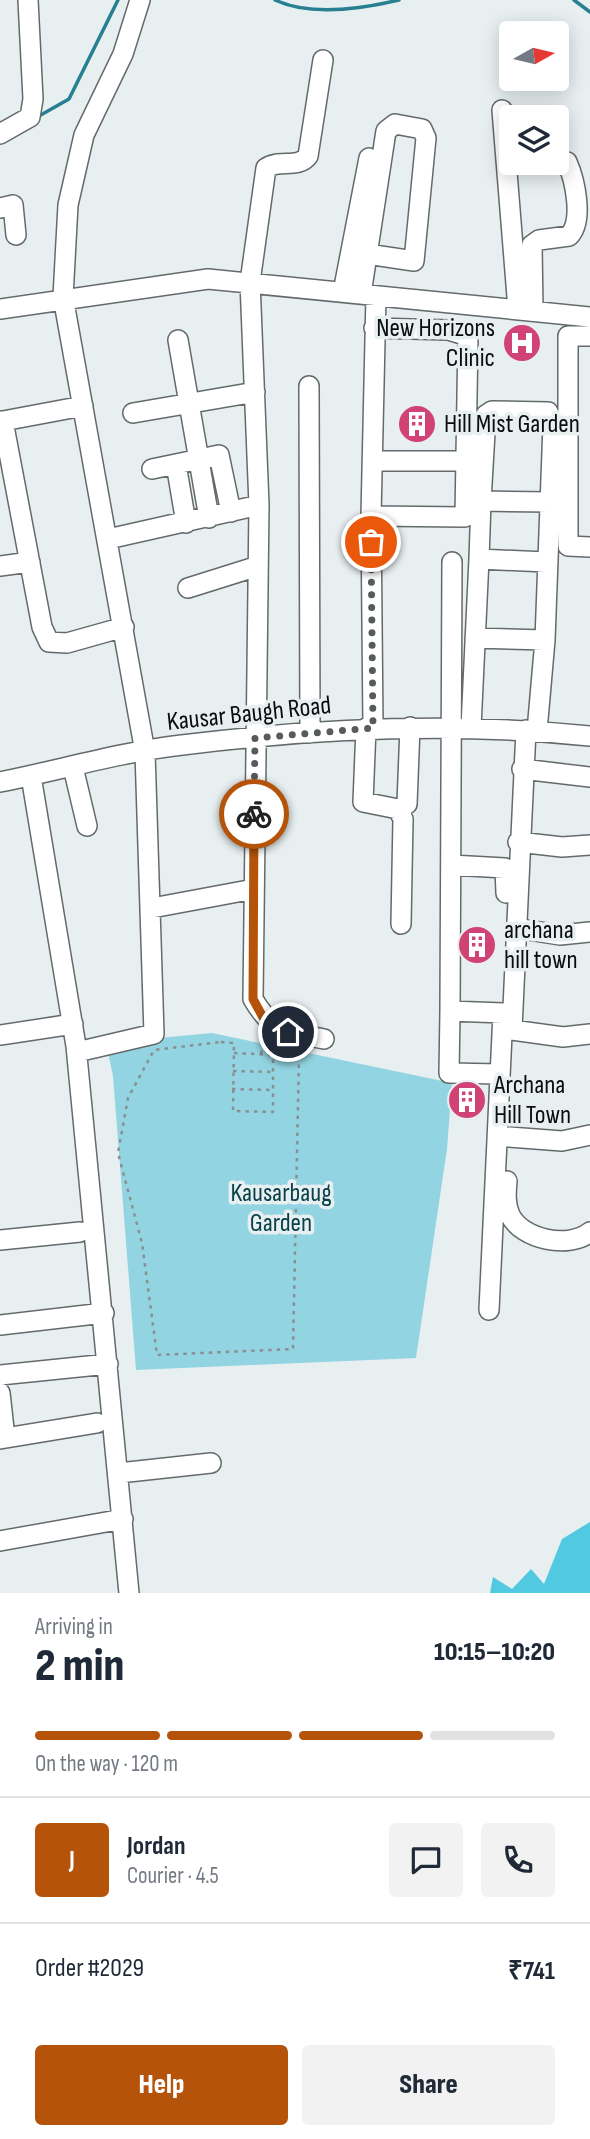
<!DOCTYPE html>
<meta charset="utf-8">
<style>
body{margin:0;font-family:"Sofia Sans Condensed",sans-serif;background:#f2f2f3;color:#1f2937;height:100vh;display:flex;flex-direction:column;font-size:26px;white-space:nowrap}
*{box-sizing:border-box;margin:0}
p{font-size:23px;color:#747a83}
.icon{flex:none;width:38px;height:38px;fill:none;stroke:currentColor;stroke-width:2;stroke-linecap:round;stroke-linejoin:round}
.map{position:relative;height:1593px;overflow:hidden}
.details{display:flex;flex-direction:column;background:#fff;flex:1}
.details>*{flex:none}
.needle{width:46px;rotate:82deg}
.fabs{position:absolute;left:499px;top:21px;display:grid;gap:14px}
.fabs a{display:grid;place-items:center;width:70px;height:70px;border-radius:7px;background:#fff;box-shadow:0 4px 18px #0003;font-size:35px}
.pin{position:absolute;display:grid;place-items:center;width:60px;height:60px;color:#fff;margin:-30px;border:4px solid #fff;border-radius:50%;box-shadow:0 2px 7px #0007}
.courier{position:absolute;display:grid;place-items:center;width:70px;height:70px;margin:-35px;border:5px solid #b45309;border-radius:50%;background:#fff;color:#222;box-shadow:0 2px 9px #0007}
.overview em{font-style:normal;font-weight:800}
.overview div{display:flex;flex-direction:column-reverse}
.overview{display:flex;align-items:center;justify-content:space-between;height:119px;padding:0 35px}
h1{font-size:46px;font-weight:800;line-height:52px}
.bar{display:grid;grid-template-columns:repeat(4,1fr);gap:10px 7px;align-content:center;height:84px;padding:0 35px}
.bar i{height:9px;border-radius:5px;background:#e0e1e3}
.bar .selected{background:#b45309}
.bar p{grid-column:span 4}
.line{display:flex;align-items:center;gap:18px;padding:0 35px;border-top:2px solid #e0e1e3}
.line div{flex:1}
.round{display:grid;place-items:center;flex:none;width:74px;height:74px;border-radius:7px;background:#f2f2f3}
.primary-button{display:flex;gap:14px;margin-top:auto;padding:14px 35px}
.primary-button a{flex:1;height:80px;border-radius:7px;background:#b45309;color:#fff;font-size:28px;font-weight:800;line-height:80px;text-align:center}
.primary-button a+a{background:#f2f2f3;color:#1f2937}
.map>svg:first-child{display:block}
</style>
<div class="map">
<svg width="590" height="1593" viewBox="0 0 590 1593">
<rect width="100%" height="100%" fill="#e7eff0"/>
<!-- green -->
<path fill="#93d4e3" d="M212,1033L452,1083L447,1149L416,1358L136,1370L113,1076L106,1043Z"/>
<!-- forest -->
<path fill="#51c9e1" d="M590,1522V1593H490L493,1577L512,1589L531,1569L544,1584L562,1539Z"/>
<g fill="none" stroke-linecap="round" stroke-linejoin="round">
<!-- stream -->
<path stroke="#278091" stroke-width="3.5" d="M275,0C309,16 361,9 399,0
M574,0L590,12
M39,116L69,99L118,0"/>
<defs>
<path id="minor" d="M323,60L308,156C298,169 279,159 266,168L250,282L259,505L253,999C273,1033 287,1032 324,1039
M502,110L518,309
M0,134L30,117L33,99L28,0
M0,208L13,205L16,235
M343,292L369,158
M361,294L386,131L395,124L422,129L426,138L414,261L367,254
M0,309L208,279L590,317
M533,311L532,245L539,240L569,236C584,221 575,180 567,162H556
M590,336H568V546L590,547
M178,340L209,518
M309,386L310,733
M133,413L255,392
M0,421H3L42,627L49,642L67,643L124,627
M3,421L83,406
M374,461H467
M176,464L186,523
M152,469L219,455L231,512
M481,501L479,559L546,562
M371,516L465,517L468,336L448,330L374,328
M108,539L259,505
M452,562L450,1011L503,1013L489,1310
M0,566L30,562
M188,588L258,566
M475,638L545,640
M471,727L479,559
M366,728L363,802L398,809L403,819L401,924
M373,728L371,516L376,296
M537,731L545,640L553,425L548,412L492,411L486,415L481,501L550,502
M73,767L87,826
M522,769L590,777
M31,776L76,1046L129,1593
M0,782C60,770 121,752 182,745C318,728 453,722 590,736
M407,804L410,727
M518,842L562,847L590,845
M451,865L505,868L506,893
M152,908L254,889
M515,928L560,935L590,932
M450,1011L449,1073L500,1074
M512,1029L526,730
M512,1030L563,1037L590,1034
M0,1035L73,1024
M77,1052L154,1034L145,752L63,297L68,205L84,135L123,54L140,0
M509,1137L562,1141L590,1135
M507,1181C506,1193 505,1204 510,1215C522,1240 569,1249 590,1232
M0,1240L80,1232
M0,1325L104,1313
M0,1375L108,1364
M0,1393L5,1438
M0,1439L97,1423
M119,1473L211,1463
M0,1541L123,1519"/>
</defs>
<!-- minor casing -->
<use href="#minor" stroke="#646a6c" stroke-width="22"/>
<!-- path -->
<path stroke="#8a9091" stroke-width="2.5" stroke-dasharray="3.5 5" stroke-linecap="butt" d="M221,1042L234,1043L233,1111L273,1112V1055L299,1056L293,1349L157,1355L142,1243L118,1153L128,1098L154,1050Z
M234,1053L273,1055
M261,1054L264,1037
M233,1071L274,1072
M232,1089L273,1090"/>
<!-- minor -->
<use href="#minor" stroke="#fff" stroke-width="19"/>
</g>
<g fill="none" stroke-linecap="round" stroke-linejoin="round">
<!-- done -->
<path stroke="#575b5c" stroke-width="7" stroke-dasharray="0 12.6" d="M254,814L255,738L373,728L371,542"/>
<!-- route -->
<path stroke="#b45309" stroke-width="9" d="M254,814L253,999L265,1021L288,1032"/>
</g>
<!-- icons -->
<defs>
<symbol id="hospital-disc" viewBox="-11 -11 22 22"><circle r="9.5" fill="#d04374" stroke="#e7eff0"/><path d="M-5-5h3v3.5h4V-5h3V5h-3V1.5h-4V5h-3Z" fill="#fff"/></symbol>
<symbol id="building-disc" viewBox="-11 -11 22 22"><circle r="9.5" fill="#d04374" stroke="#e7eff0"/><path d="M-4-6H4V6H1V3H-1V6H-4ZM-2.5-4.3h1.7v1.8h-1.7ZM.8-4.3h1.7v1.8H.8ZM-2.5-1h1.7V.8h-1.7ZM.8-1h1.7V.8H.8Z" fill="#fff"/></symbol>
</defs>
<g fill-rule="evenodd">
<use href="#hospital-disc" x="500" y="321" width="44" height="44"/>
<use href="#building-disc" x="395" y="402" width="44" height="44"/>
<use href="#building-disc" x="455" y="923" width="44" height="44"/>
<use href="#building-disc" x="445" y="1078" width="44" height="44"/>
</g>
<g text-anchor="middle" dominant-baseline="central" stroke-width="7" stroke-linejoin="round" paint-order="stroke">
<!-- poi labels -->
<g font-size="26" fill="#0a0c0d" stroke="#e7eff0" text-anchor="start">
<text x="495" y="328" text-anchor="end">New Horizons<tspan x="495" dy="30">Clinic</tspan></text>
<text x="444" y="424">Hill Mist Garden</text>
<text x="504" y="930">archana<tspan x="504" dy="30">hill town</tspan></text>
<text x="494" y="1085">Archana<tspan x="494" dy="30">Hill Town</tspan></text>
</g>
<!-- street labels -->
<g font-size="26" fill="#0a0c0d" stroke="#e7eff0">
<text transform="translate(249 714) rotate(-6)">Kausar Baugh Road</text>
</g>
<!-- park labels -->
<g font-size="26" fill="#09414b" stroke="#e7eff0">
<text x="281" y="1193">Kausarbaug<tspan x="281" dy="30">Garden</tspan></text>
</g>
</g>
</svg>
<div class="fabs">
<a><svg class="needle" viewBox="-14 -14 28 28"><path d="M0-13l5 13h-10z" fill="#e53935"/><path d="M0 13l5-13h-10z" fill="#747a83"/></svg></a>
<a><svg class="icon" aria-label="layers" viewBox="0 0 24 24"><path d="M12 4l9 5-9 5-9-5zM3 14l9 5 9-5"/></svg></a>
</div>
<div class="pin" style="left:371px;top:542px;background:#ea580c"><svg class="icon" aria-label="bag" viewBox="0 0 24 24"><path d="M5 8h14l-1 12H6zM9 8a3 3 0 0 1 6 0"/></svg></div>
<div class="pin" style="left:288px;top:1032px;background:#1f2937"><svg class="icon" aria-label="home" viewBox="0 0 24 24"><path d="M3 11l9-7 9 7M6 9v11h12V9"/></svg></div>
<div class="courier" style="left:254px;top:814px"><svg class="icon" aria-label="bike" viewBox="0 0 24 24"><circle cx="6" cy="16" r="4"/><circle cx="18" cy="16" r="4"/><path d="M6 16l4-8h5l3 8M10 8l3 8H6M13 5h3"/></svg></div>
</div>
<section class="details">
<div class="overview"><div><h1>2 min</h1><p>Arriving in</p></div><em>10:15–10:20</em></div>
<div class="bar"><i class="selected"></i><i class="selected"></i><i class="selected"></i><i></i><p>On the way · 120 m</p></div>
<div class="line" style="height:126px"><b class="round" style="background:#b45309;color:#fff">J</b><div><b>Jordan</b><p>Courier · 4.5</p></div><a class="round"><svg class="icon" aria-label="chat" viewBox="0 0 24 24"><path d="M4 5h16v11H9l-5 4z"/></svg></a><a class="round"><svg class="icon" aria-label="phone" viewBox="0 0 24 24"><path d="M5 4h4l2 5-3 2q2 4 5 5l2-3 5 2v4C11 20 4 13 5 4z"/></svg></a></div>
<div class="line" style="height:91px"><div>Order #2029</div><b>₹741</b></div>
<div class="primary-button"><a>Help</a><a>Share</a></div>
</section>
